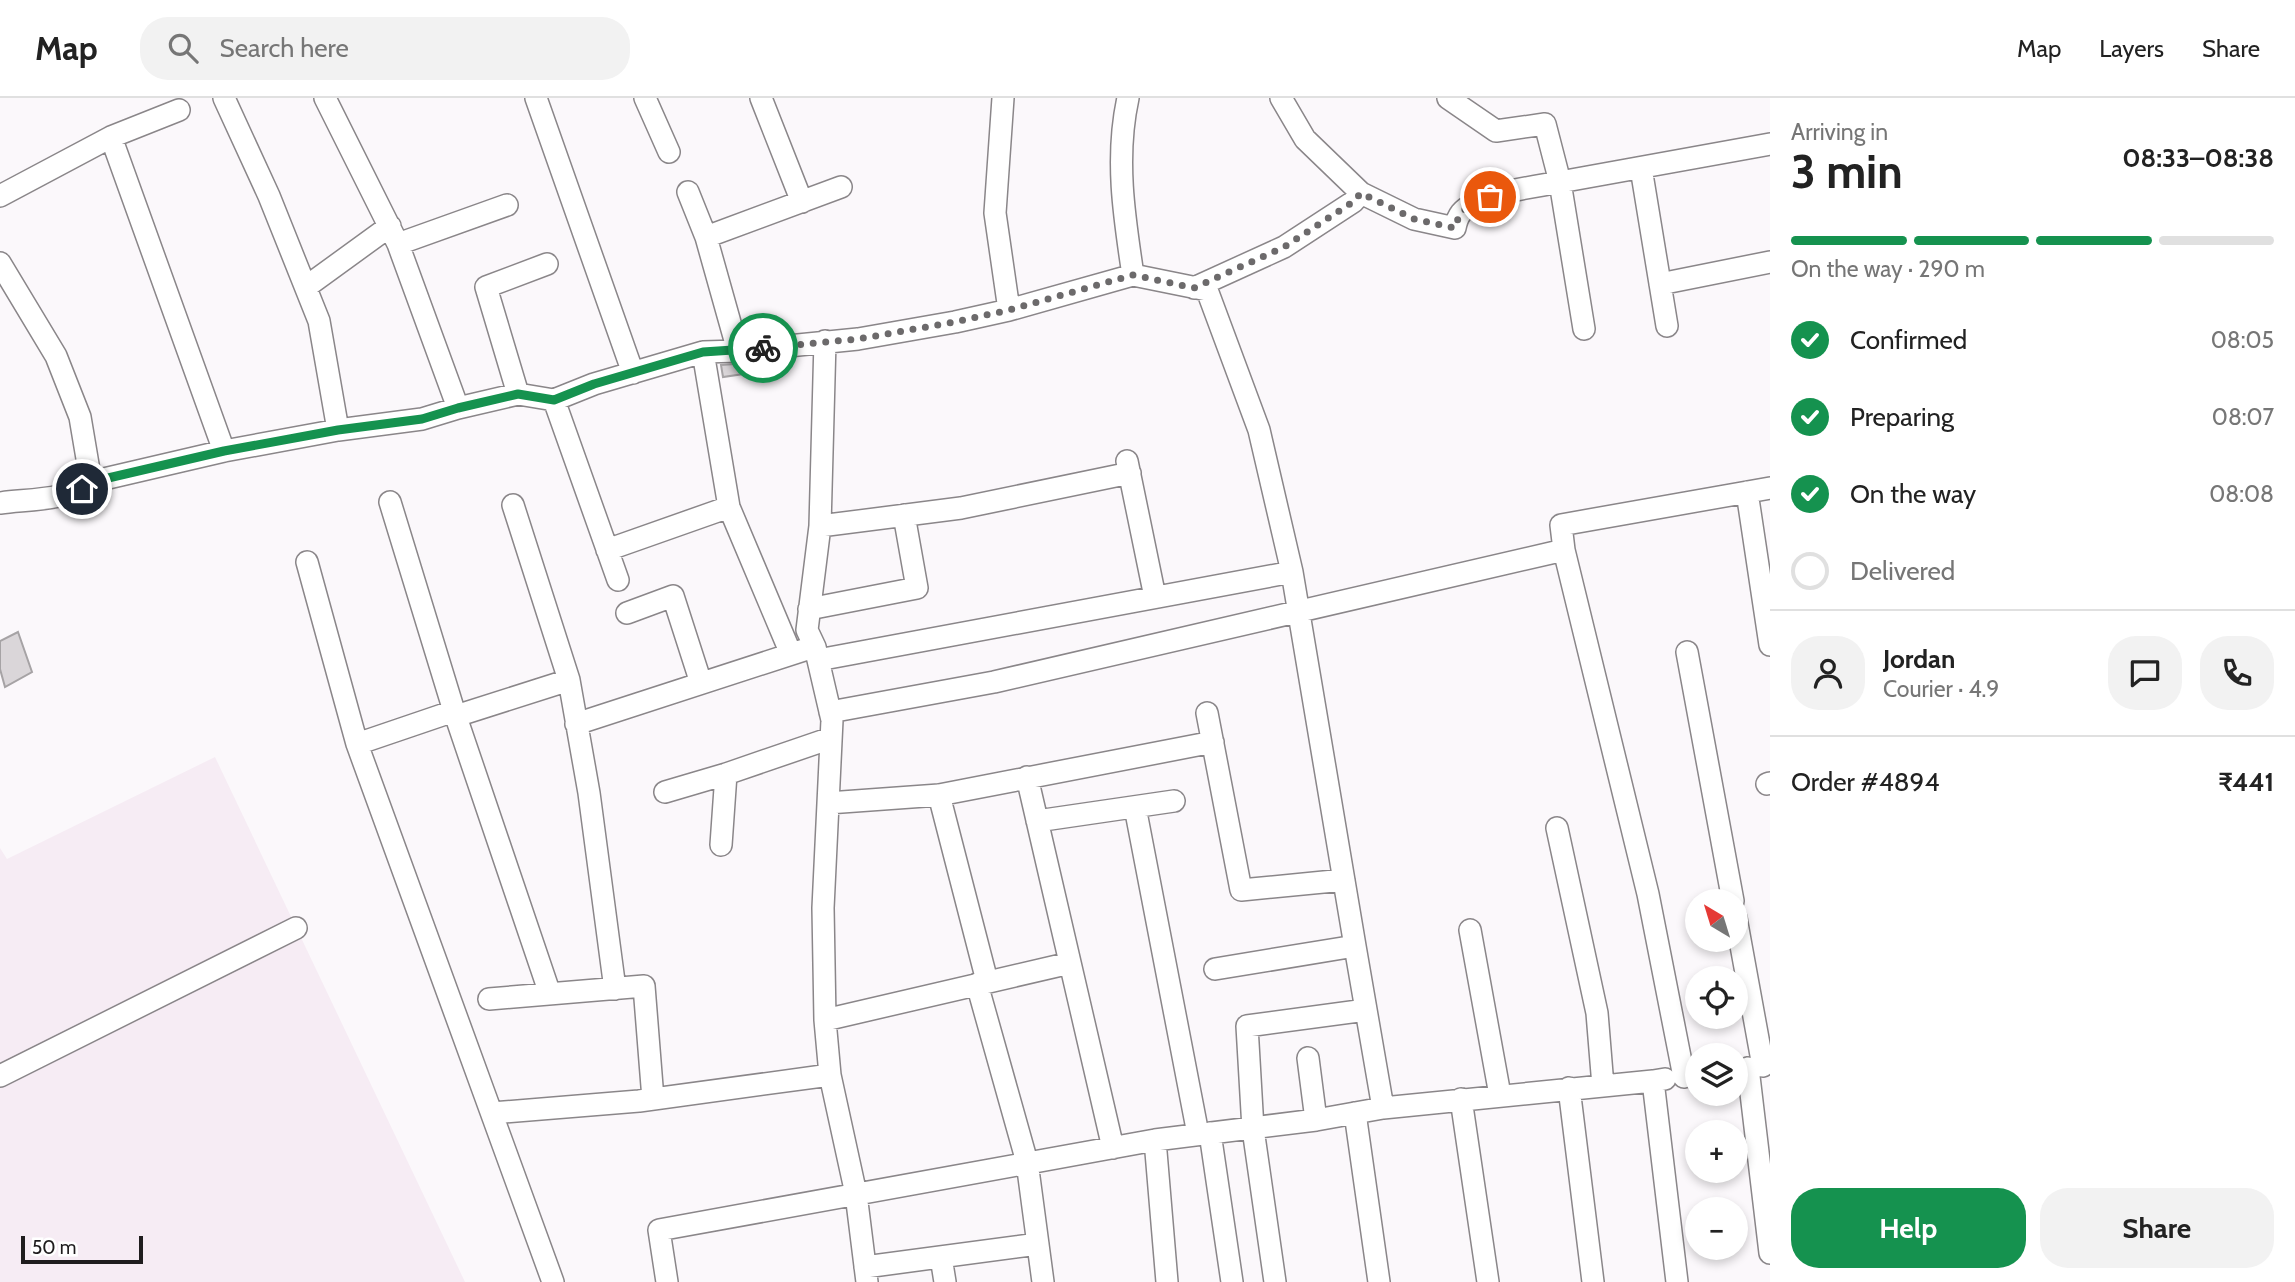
<!DOCTYPE html>
<meta charset="utf-8">
<style>
body{margin:0;font-family:Cabin,sans-serif;background:#f2f2f2;color:#222;height:100vh;display:flex;flex-direction:column;font-size:26px;white-space:nowrap}
*{box-sizing:border-box;margin:0}
p{font-size:23px;color:#767676}
.icon{flex:none;width:38px;height:38px;fill:none;stroke:currentColor;stroke-width:2;stroke-linecap:round;stroke-linejoin:round}
.map{position:relative;flex:1;overflow:hidden}
.panel{display:flex;flex-direction:column;background:#fff;width:525px}
.panel>*{flex:none}
.needle{width:46px;rotate:322deg}
.tools{position:absolute;left:1685px;top:791px;display:grid;gap:14px}
.tools a{display:grid;place-items:center;width:63px;height:63px;border-radius:50%;background:#fff;box-shadow:0 4px 10px #0003;font-size:35px}
.scale{position:absolute;left:21px;bottom:18px;width:122px;box-sizing:border-box;padding-left:7px;border:4px solid #1f1d1e;border-top:0;font-size:19px;line-height:24px;white-space:nowrap;color:#1f1d1e;-webkit-text-stroke:5px #fff;paint-order:stroke}
.pin{position:absolute;display:grid;place-items:center;width:60px;height:60px;color:#fff;margin:-30px;border:4px solid #fff;border-radius:50%;box-shadow:0 2px 7px #0007}
.courier{position:absolute;display:grid;place-items:center;width:70px;height:70px;margin:-35px;border:5px solid #15924f;border-radius:50%;background:#fff;color:#222;box-shadow:0 2px 9px #0007}
.head em{font-style:normal;font-weight:700}
.head div{display:flex;flex-direction:column-reverse}
.head{display:flex;align-items:center;justify-content:space-between;height:119px;padding:0 21px}
h1{font-size:46px;font-weight:700;line-height:52px}
.bar{display:grid;grid-template-columns:repeat(4,1fr);gap:10px 7px;align-content:center;height:84px;padding:0 21px}
.bar i{height:9px;border-radius:5px;background:#e0e0e0}
.bar .current{background:#15924f}
.bar p{grid-column:span 4}
.line{display:flex;align-items:center;gap:18px;padding:0 21px;border-top:2px solid #e0e0e0}
.line div{flex:1}
.round{display:grid;place-items:center;flex:none;width:74px;height:74px;border-radius:28px;background:#f2f2f2}
ol{padding:0 21px;list-style:none}
li{display:flex;align-items:center;gap:21px;height:77px}
li p{margin-inline-start:auto}
li .icon{padding:7px;border-radius:50%;background:#15924f;color:#fff;stroke-width:4}
li:last-child{color:#767676}
li i{width:38px;height:38px;border:4px solid #e0e0e0;border-radius:50%}
.cta{display:flex;gap:14px;margin-top:auto;padding:14px 21px}
.cta a{flex:1;height:80px;border-radius:28px;background:#15924f;color:#fff;font-size:28px;font-weight:700;line-height:80px;text-align:center}
.cta a+a{background:#f2f2f2;color:#222}
header{display:flex;align-items:center;gap:42px;box-sizing:border-box;height:98px;padding:0 35px;background:#fff;border-bottom:2px solid #e0e0e0}
header strong{font-size:33px}
nav{display:flex;gap:38px;margin-inline-start:auto;font-size:24px}
.search{width:490px;height:63px;background:#f2f2f2;display:flex;align-items:center;gap:18px;box-sizing:border-box;padding:0 24px;border-radius:28px;color:#767676;font-size:26px}
main{display:flex;flex:1;min-height:0}
.map>svg:first-child{display:block}
</style>
<header>
<strong>Map</strong>
<div class="search"><svg class="icon" aria-label="search" viewBox="0 0 24 24"><circle cx="10" cy="10" r="6"/><path d="M15 15l6 6"/></svg>Search here</div>
<nav><a>Map</a><a>Layers</a><a>Share</a></nav>
</header>
<main>
<div class="map">
<svg width="1770" height="1184" viewBox="0 0 1770 1184">
<rect width="100%" height="100%" fill="#fbf8fb"/>
<!-- built -->
<path fill="#f6ecf4" d="M215,659L465,1184H0V750L7,761Z"/>
<!-- building -->
<path fill="#dad6d9" stroke="#a6a3a5" stroke-width="2" d="M762,264L764,273L723,279L721,267Z
M18,534L32,574L5,589L0,571V543Z"/>
<g fill="none" stroke-linecap="round" stroke-linejoin="round">
<defs>
<path id="minor" d="M224,0L269,98L319,223L338,332
M325,0L398,146L458,310
M536,0L633,275
M645,0L669,54
M761,0L802,104
M1003,0L995,115L1009,212
M1281,0L1305,41L1361,95L1414,121L1455,130C1456,125 1457,120 1461,115C1478,95 1534,89 1560,84L1545,26L1496,33L1448,0
M111,39L224,353
M1641,70L1667,228
M688,94L706,139L738,253
M0,98L111,39L179,12
M706,139L841,89
M398,146L507,107
M0,165L56,258L80,319L91,384
M1133,177L1207,192L1259,332L1292,474L1355,848
M1660,186L1770,164
M306,189L390,128
M1194,190L1284,149L1353,104L1361,95
M1584,231L1560,84L1770,46
M703,254L729,409L791,556
M518,296L486,189L547,166
M554,302L618,482
M1127,363L1155,499
M1747,394L1770,547
M390,404L454,613
M0,405C29,401 68,403 91,384L224,353L338,332L422,321L458,310L518,296L554,302L594,286L703,254L738,253L858,241L955,224L1009,212L1133,177C1124,118 1115,59 1128,0
M513,407L569,582
M820,428L825,243
M607,452L729,409
M1564,452L1648,796L1684,979
M307,464L357,646L553,1184
M809,511L917,490L904,417
M627,515L673,498L701,585
M1687,554L1733,803
M818,562L1292,474
M830,614L994,584L1564,452L1561,427L1770,390
M1207,615L1241,792L1344,782
M456,618L569,582L589,695L615,891
M576,626L804,552
M357,646L454,613L550,896
M726,676L831,640
M1027,679L1113,1050
M1767,686L1770,685
M665,694L726,676L721,747
M939,697L987,883
M828,705L939,697L1213,644
M1135,709L1198,1036
M1037,723L1174,703
M1557,730L1597,915L1603,988
M1736,820L1763,968
M1470,832L1500,997
M1215,871L1355,848L1383,1010
M977,886L1027,1064L1043,1184
M489,901L644,888L653,1001
M825,922L1070,865
M1308,960L1316,1022
M1748,970L1770,1155
M0,978L296,830
M1665,981L1653,983L1677,1184
M1569,990L1593,1184
M1461,1001L1488,1184
M492,1015L639,1003L830,977
M1355,1015L1379,1184
M1210,1035L1232,1184
M1155,1042L1167,1184
M941,1159L945,1184
M865,1169L1038,1146
M667,1184L659,1132L1155,1042L1316,1022L1383,1010L1653,983
M867,1184L856,1096L830,977L825,922L823,810L832,622L815,549L807,532L820,428L961,410L1130,375
M1275,1184L1253,1031L1247,928L1366,912"/>
</defs>
<!-- minor casing -->
<use href="#minor" stroke="#8a8689" stroke-width="24"/>
<!-- minor -->
<use href="#minor" stroke="#fff" stroke-width="21"/>
</g>
<g fill="none" stroke-linecap="round" stroke-linejoin="round">
<!-- done -->
<path stroke="#6c6a6b" stroke-width="7" stroke-dasharray="0 12.6" d="M763,250L858,241L955,224L1009,212L1133,177L1194,190L1284,149L1353,104L1361,95L1414,121L1455,130C1460,109 1471,107 1490,99"/>
<!-- route -->
<path stroke="#15924f" stroke-width="9" d="M82,391L91,384L224,353L338,332L422,321L458,310L518,296L554,302L594,286L703,254L763,250"/>
</g>
</svg>
<div class="tools">
<a><svg class="needle" viewBox="-14 -14 28 28"><path d="M0-13l5 13h-10z" fill="#e53935"/><path d="M0 13l5-13h-10z" fill="#767676"/></svg></a>
<a><svg class="icon" aria-label="locate" viewBox="0 0 24 24"><circle cx="12" cy="12" r="6"/><path d="M12 2v4M12 18v4M2 12h4M18 12h4"/></svg></a>
<a><svg class="icon" aria-label="layers" viewBox="0 0 24 24"><path d="M12 4l9 5-9 5-9-5zM3 14l9 5 9-5"/></svg></a>
<a>+</a>
<a>−</a>
</div>
<div class="scale">50 m</div>
<div class="pin" style="left:1490px;top:99px;background:#ea580c"><svg class="icon" aria-label="bag" viewBox="0 0 24 24"><path d="M5 8h14l-1 12H6zM9 8a3 3 0 0 1 6 0"/></svg></div>
<div class="pin" style="left:82px;top:391px;background:#1f2937"><svg class="icon" aria-label="home" viewBox="0 0 24 24"><path d="M3 11l9-7 9 7M6 9v11h12V9"/></svg></div>
<div class="courier" style="left:763px;top:250px"><svg class="icon" aria-label="bike" viewBox="0 0 24 24"><circle cx="6" cy="16" r="4"/><circle cx="18" cy="16" r="4"/><path d="M6 16l4-8h5l3 8M10 8l3 8H6M13 5h3"/></svg></div>
</div>
<section class="panel">
<div class="head"><div><h1>3 min</h1><p>Arriving in</p></div><em>08:33–08:38</em></div>
<div class="bar"><i class="current"></i><i class="current"></i><i class="current"></i><i></i><p>On the way · 290 m</p></div>
<ol>
<li><svg class="icon" aria-label="check" viewBox="0 0 24 24"><path d="M5 12l5 5 9-10"/></svg>Confirmed<p>08:05</p></li>
<li><svg class="icon" aria-label="check" viewBox="0 0 24 24"><path d="M5 12l5 5 9-10"/></svg>Preparing<p>08:07</p></li>
<li><svg class="icon" aria-label="check" viewBox="0 0 24 24"><path d="M5 12l5 5 9-10"/></svg>On the way<p>08:08</p></li>
<li><i></i>Delivered</li>
</ol>
<div class="line" style="height:126px"><a class="round"><svg class="icon" aria-label="person" viewBox="0 0 24 24"><circle cx="12" cy="8" r="4"/><path d="M4 21q1-7 8-7t8 7"/></svg></a><div><b>Jordan</b><p>Courier · 4.9</p></div><a class="round"><svg class="icon" aria-label="chat" viewBox="0 0 24 24"><path d="M4 5h16v11H9l-5 4z"/></svg></a><a class="round"><svg class="icon" aria-label="phone" viewBox="0 0 24 24"><path d="M5 4h4l2 5-3 2q2 4 5 5l2-3 5 2v4C11 20 4 13 5 4z"/></svg></a></div>
<div class="line" style="height:91px"><div>Order #4894</div><b>₹441</b></div>
<div class="cta"><a>Help</a><a>Share</a></div>
</section>
</main>
